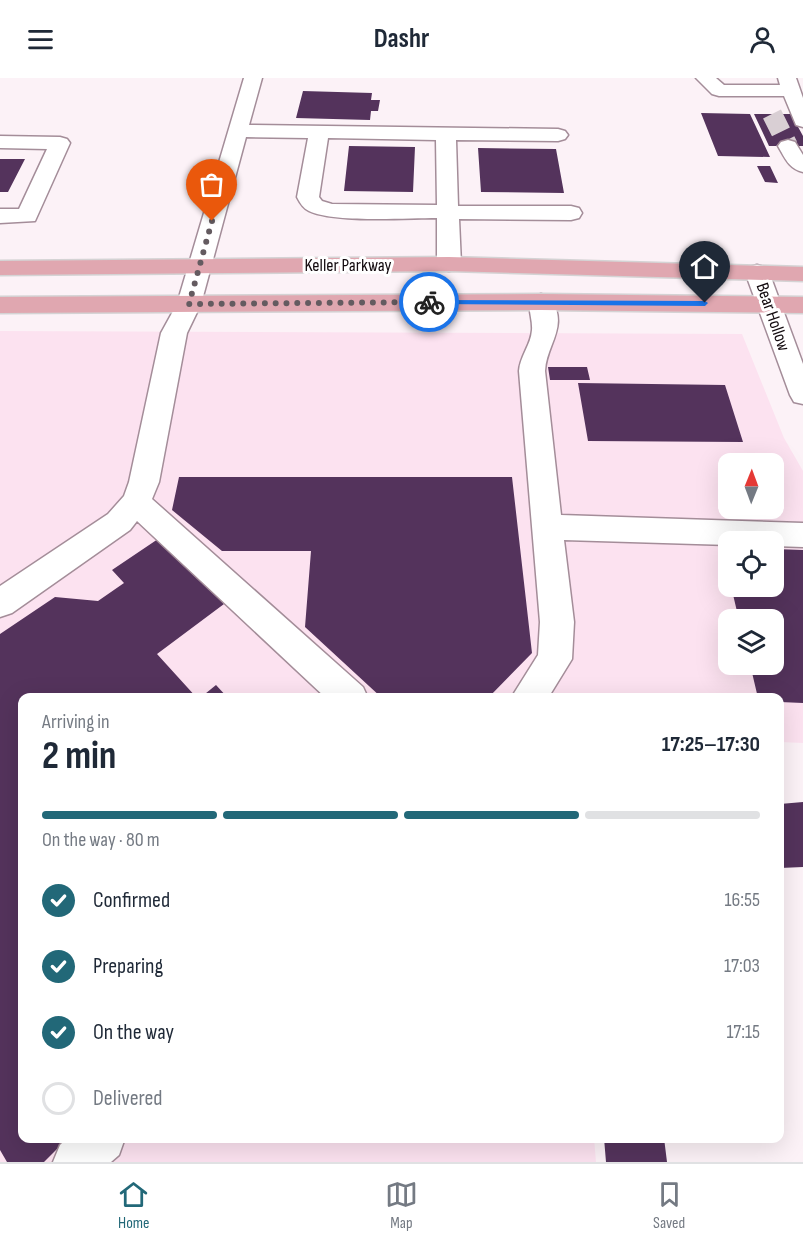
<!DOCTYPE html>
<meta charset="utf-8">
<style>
body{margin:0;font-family:"Sofia Sans Condensed",sans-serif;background:#f2f2f3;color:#1f2937;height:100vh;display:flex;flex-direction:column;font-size:22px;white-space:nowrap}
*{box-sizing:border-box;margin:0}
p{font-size:20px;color:#747a83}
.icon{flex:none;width:33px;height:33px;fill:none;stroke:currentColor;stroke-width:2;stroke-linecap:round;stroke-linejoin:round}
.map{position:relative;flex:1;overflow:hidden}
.sheet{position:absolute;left:18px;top:615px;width:766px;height:450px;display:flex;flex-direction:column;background:#fff;border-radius:12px;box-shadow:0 6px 24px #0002}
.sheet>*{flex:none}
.needle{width:39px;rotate:1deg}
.fabs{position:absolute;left:718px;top:375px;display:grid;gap:12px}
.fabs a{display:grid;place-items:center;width:66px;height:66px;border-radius:12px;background:#fff;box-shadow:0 6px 24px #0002;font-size:30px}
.pin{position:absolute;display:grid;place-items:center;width:51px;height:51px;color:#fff;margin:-62px -26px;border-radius:50% 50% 50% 0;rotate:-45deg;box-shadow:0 0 6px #0007}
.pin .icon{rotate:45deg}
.courier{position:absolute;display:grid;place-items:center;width:60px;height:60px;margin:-30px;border:4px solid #1a73e8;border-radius:50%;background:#fff;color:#222;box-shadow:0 2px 8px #0007}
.summary em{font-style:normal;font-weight:700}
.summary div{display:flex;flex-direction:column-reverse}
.summary{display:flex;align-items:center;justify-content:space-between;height:102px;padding:0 24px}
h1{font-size:39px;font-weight:700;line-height:45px}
.bar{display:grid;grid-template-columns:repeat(4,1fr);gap:9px 6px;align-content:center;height:72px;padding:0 24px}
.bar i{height:8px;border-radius:4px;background:#e0e1e3}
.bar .current{background:#226878}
.bar p{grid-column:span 4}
ol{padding:0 24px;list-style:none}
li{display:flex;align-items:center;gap:18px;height:66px}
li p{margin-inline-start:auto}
li .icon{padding:6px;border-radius:50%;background:#226878;color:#fff;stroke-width:4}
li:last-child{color:#747a83}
li i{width:33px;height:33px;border:3px solid #e0e1e3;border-radius:50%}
header{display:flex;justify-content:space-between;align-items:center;height:78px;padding:0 24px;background:#fff;font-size:27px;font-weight:700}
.menu{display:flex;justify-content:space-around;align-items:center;height:84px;border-top:2px solid #e0e1e3;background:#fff;font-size:16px;color:#747a83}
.menu a{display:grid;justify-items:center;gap:3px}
.menu .current{color:#226878}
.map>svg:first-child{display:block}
</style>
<header><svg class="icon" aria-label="menu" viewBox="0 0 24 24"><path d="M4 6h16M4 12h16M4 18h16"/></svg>Dashr<svg class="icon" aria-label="person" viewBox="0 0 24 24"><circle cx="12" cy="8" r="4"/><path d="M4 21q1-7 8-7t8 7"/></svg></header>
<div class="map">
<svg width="803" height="1084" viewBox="0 0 803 1084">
<rect width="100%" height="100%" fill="#fcf2f7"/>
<!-- built -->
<path fill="#fce2f0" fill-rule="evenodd" d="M0,253L742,256L784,360L803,393V665L780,664V620H22V1060H594L596,1084H0ZM729,386H774V430H729ZM729,464H774V508H729ZM729,542H774V586H729Z"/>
<!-- building -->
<path fill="#54335c" d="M303,13L372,15L371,22H380L378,33H371L370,42L296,40Z
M701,35L750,36L770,79L718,78Z
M754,36H791L803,58V68H769Z
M349,68L415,69L413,114L344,113Z
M478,70L556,71L564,115L481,114Z
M0,81H25L8,114H0Z
M757,88H770L778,105L765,104Z
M548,289H587L590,302H550Z
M578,305L725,307L743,364L588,363Z
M179,399H512L532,575L488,620H382L305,549L311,473H222L172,432Z
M158,461L224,526L157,576L197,620H22V1060H68L44,1084H7L0,1072V556L55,519L98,523L124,505L112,492Z
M722,470H729V497H728Z
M774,471L803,472V625L780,624V620H758L750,586H774V542H739L731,508H774Z
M216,607L228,620H200Z
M803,724V789L780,790V726Z
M604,1060H664L667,1084H606Z"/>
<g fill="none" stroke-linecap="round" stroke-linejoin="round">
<!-- minor-tunnel -->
<path stroke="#d9cfd4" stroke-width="20" stroke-dasharray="20 10" stroke-linecap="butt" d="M772,36L788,68"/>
<defs>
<path id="minor" d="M244,0H262L249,47L558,51L565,53L568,57L565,61L558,63L456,62L458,128H571L579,130L582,135L579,140L571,142L459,141L461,186L457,191L449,193L441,191L437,186V140C406,140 334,145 309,133C303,130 300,125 297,119L308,60L246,59L201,226L187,255L159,404L152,421L363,609L368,620H326L137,443L130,452L12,535L0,539V508L108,436L124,418L129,404L161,255L177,226ZM328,60L436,62L437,127L332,126L322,123L319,119Z
M696,0H716L724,7H780L778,0H796L803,20V49L796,47L784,18H719L712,16Z
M0,58L60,59L67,61L70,65L35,143L0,145V131H19L47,71L0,70Z
M788,62L795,64L803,77V94C789,91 785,80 778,68L781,64Z
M757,187L765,189L769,194L803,286V326L794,324L790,317L745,194L749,189Z
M541,216L550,219C570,249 546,266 545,293L561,437L803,445V469L774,468V464H729V467L564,462L574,544L572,581L548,620H511L538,577L540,544L519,293C520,278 531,267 532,252C533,240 526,228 532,219Z
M67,1060H125L119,1077L111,1084H53L60,1067Z"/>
<path id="major" d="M449,179L803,189V203L449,193L0,197V183Z
M541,216L803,219V235L541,232L0,235V219Z"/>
</defs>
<!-- minor casing -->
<use href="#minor" stroke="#a48d99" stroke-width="3"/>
<!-- major casing -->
<use href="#major" stroke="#d4d3d4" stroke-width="3"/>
<!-- minor -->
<use href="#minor" fill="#fff" fill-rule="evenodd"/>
<!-- major -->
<use href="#major" fill="#e0a7b0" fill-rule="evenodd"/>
</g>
<!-- route -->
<path fill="#1a73e8" d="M429,222L705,223L708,225L705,228L426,226Z"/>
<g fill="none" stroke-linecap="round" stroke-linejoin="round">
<!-- done -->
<path stroke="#645b60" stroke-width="6" stroke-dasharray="0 10.8" d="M212,143L189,226L429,224"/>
</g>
<g text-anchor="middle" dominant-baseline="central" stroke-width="6" stroke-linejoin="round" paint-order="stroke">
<!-- far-street labels -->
<g font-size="18" fill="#120a0e" stroke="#fff">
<text x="348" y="187">Keller Parkway</text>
<text transform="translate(773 239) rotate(71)">Bear Hollow</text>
</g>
</g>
</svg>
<div class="fabs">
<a><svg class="needle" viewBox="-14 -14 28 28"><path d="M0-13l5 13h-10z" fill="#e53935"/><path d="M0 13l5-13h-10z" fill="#747a83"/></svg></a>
<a><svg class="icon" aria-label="locate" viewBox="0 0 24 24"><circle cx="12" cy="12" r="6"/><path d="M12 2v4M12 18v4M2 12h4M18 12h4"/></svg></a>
<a><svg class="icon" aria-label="layers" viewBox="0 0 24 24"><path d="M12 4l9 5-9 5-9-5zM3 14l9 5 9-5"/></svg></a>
</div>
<div class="pin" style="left:212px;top:143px;background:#ea580c"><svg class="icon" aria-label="bag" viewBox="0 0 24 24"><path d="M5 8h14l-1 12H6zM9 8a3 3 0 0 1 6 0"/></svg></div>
<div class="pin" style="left:705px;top:225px;background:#1f2937"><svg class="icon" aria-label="home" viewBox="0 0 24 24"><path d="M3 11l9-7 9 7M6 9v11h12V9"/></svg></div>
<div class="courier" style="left:429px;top:224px"><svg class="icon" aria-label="bike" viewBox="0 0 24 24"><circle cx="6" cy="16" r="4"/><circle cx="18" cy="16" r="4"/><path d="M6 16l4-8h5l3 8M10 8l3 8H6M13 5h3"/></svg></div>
<section class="sheet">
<div class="summary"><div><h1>2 min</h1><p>Arriving in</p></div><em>17:25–17:30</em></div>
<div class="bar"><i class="current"></i><i class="current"></i><i class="current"></i><i></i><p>On the way · 80 m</p></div>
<ol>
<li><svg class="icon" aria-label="check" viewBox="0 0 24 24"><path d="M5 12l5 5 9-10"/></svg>Confirmed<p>16:55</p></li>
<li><svg class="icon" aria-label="check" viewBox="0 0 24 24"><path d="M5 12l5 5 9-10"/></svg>Preparing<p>17:03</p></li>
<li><svg class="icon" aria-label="check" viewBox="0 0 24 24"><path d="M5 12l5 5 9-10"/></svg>On the way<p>17:15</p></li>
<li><i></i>Delivered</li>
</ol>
</section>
</div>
<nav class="menu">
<a class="current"><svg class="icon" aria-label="home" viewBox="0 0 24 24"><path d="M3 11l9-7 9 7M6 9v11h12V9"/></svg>Home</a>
<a><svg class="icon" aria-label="map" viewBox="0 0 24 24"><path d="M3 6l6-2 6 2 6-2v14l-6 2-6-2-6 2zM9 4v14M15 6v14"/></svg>Map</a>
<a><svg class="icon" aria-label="saved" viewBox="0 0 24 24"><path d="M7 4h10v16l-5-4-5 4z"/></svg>Saved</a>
</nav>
